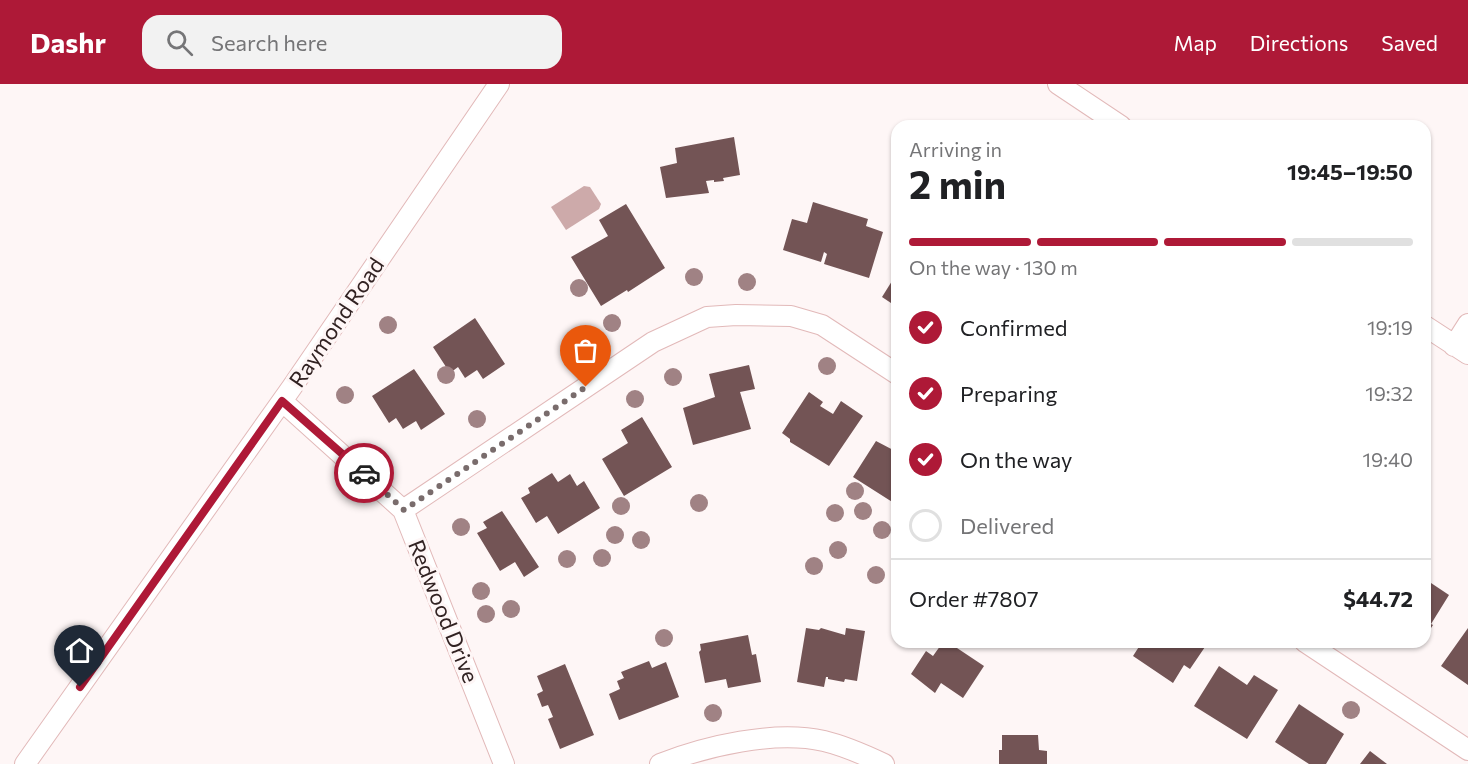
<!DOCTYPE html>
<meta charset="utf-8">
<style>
body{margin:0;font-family:Commissioner,sans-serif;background:#f2f2f2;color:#202124;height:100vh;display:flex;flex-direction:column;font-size:22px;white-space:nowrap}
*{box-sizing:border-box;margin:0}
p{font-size:20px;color:#757577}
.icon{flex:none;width:33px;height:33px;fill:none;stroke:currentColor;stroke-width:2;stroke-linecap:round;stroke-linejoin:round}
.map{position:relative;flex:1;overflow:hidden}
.drawer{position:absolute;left:891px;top:36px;width:540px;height:528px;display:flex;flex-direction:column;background:#fff;border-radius:18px;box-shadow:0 2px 4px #0004}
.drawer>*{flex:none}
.pin{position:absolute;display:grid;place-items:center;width:51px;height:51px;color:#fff;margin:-62px -26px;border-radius:50% 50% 50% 0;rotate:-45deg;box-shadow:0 0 6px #0007}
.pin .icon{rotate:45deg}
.courier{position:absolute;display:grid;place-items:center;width:60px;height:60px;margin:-30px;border:4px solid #ae1937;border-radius:50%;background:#fff;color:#222;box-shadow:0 2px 8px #0007}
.overview em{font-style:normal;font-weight:700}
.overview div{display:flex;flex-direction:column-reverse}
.overview{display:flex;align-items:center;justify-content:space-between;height:102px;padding:0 18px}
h1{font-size:39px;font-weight:700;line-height:45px}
.bar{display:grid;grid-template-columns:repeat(4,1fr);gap:9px 6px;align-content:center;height:72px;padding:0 18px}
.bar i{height:8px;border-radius:4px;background:#e0e0e0}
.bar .current{background:#ae1937}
.bar p{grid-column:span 4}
.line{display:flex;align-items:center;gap:15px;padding:0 18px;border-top:2px solid #e0e0e0}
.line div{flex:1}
ol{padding:0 18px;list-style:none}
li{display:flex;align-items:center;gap:18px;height:66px}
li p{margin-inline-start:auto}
li .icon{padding:6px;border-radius:50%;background:#ae1937;color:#fff;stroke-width:4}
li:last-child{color:#757577}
li i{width:33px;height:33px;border:3px solid #e0e0e0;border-radius:50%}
header{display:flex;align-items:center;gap:36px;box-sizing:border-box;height:84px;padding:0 30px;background:#ae1937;color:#fff}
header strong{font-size:28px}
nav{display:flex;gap:33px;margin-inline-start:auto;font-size:21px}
.search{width:420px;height:54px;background:#f2f2f2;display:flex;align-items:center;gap:15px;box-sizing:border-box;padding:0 21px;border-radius:18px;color:#757577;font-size:22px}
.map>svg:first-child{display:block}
</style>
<header>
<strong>Dashr</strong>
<div class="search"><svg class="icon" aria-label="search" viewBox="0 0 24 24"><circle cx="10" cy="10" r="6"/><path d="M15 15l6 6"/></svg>Search here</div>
<nav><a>Map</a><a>Directions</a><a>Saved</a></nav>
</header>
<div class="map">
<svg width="1468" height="680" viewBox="0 0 1468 680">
<rect width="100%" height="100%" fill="#fef6f6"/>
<!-- water -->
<path fill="#cdaaaa" d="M584,102L590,103L601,120L599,125L566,146L551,123Z"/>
<!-- building -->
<path fill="#735455" d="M734,53L740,91L723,94L724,97L714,98V96L706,97L709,109L666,114L660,83L677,79L675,64Z
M813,118L868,135L866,142L883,148L869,194L824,180L827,170L824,168L821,178L783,166L792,135L807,139Z
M626,120L665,184L628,208L627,206L601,222L571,173L608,152L599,136Z
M897,189V223L882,213Z
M475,234L505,280L483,295L477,286L465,294L458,283L450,289L433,263Z
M749,281L755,305L740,308L751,345L693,361L683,324L715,313L709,290Z
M414,285L445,330L421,346L416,337L403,345L396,334L389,339L372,312Z
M809,308L823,318L820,322L833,330L841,317L863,332L829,382L790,358V355L782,349Z
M642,333L672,383L624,412L602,375L628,359L621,346Z
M876,357L897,368V421L853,393Z
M552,389L558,398L570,390L577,402L584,397L600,424L558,450L547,432L536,439L521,414L530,409L528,404Z
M502,427L539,483L524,493L515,478L500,487L477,449L487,444L483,438Z
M1425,495L1449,511L1431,540L1433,541L1425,553Z
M806,544L819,546L821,544L845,551L846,544L865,547L857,597L845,595L844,598L828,595V593H826L824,603L797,598Z
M1468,544V601L1441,582Z
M748,551L752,571L756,570L761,598L728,604L726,595L705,599L699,568L701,566L700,560Z
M943,558H948L984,582L963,614L941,599L935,609L911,590L926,567L933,572Z
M1142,558H1204L1207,560L1190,585L1184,581L1173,599L1133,572Z
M649,577L652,584L666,578L679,613L619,636L609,610L620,605L617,597L624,594L621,588Z
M565,580L594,651L560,665L548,635L553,633L548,621L542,623L537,610L543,607L537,592Z
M1219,582L1247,601L1254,591L1278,606L1247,655L1194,622Z
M1299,620L1344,650L1326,680H1309L1275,658Z
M1002,651H1038L1039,666L1047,667V680H999V666H1002Z
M1370,667L1387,680H1360Z"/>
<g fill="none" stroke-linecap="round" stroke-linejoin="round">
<defs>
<path id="street" d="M1058,0L1121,42
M1425,242L1468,270
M1454,262L1468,240
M282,317L403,426L504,680
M403,426L653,258L707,233L736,231L791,232L822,241L897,290
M1305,558L1468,666
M25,680L292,303L499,0
M660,680C706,662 774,646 824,657C845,662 865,671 884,680"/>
</defs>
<!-- street casing -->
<use href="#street" stroke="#e2b9b9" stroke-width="22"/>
<!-- street -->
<use href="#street" stroke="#fff" stroke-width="20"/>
</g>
<!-- trees -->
<g fill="#a08284">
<circle cx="694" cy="193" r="9"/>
<circle cx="747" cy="198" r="9"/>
<circle cx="579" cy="204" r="9"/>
<circle cx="612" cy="239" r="9"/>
<circle cx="388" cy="241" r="9"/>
<circle cx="827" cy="282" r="9"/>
<circle cx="446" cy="291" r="9"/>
<circle cx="673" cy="293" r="9"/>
<circle cx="345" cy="311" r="9"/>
<circle cx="635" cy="315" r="9"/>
<circle cx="477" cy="335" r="9"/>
<circle cx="855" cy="407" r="9"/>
<circle cx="699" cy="419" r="9"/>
<circle cx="621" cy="422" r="9"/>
<circle cx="863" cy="427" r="9"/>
<circle cx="835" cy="429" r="9"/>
<circle cx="461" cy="443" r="9"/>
<circle cx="882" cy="446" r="9"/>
<circle cx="615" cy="451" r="9"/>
<circle cx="641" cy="456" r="9"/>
<circle cx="838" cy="466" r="9"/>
<circle cx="602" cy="474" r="9"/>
<circle cx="567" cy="475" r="9"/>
<circle cx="814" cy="482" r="9"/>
<circle cx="876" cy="491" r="9"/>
<circle cx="481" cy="507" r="9"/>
<circle cx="511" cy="525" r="9"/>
<circle cx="486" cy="530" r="9"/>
<circle cx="664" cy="554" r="9"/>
<circle cx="1351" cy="626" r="9"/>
<circle cx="713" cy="629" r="9"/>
</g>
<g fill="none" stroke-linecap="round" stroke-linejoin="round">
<!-- done -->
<path stroke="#796c6c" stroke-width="6" stroke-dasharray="0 10.8" d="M364,389L404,426L586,303"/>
<!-- route -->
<path stroke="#ae1937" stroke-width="8" d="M80,603L282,317L364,389"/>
</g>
<g text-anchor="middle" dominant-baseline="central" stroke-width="6" stroke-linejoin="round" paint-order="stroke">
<!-- street labels -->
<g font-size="22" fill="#312222" stroke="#fef6f6">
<text transform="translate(336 238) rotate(-56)">Raymond Road</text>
<text transform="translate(444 527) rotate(68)">Redwood Drive</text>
</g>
</g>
</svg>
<div class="pin" style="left:586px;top:303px;background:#ea580c"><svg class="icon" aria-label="bag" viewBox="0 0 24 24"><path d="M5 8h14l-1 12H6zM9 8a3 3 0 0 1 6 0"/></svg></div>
<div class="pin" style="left:80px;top:603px;background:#1f2937"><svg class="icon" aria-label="home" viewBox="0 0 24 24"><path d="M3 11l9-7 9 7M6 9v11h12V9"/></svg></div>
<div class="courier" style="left:364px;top:389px"><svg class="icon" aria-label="car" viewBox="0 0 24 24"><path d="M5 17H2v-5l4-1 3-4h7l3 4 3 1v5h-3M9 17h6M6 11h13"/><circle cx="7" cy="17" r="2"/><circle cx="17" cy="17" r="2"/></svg></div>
<section class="drawer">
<div class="overview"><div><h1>2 min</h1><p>Arriving in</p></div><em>19:45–19:50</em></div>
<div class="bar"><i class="current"></i><i class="current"></i><i class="current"></i><i></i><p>On the way · 130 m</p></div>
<ol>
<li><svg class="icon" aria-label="check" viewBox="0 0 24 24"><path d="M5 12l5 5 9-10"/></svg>Confirmed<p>19:19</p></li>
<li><svg class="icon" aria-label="check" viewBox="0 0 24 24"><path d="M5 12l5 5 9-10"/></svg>Preparing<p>19:32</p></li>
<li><svg class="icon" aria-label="check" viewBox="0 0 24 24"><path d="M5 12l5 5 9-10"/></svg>On the way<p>19:40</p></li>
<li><i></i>Delivered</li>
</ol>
<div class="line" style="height:78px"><div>Order #7807</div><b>$44.72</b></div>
</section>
</div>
